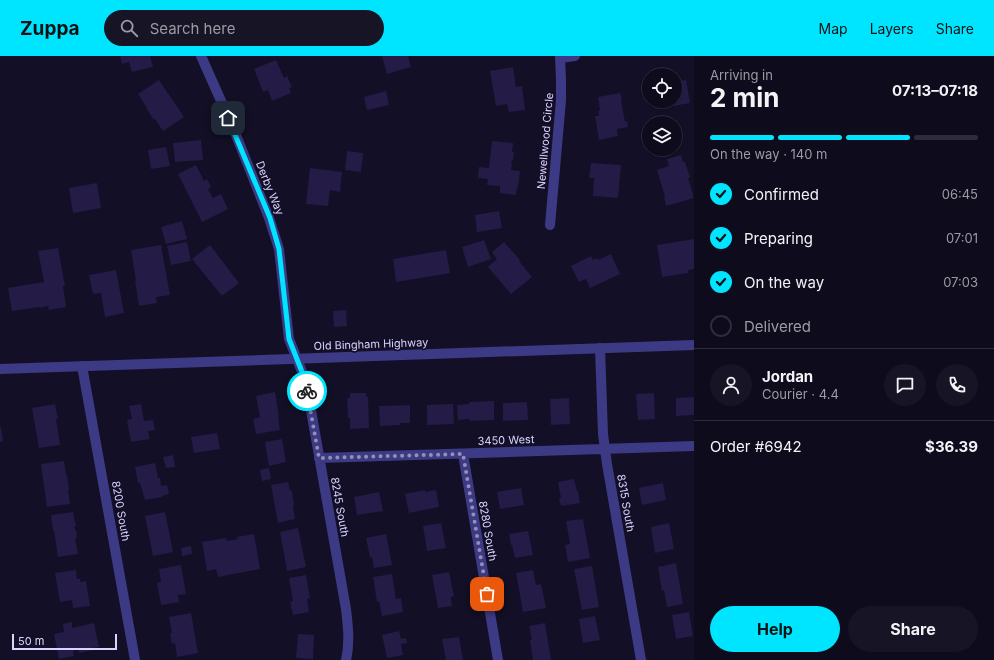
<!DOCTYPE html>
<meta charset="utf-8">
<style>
body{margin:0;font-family:Inter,sans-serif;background:#171425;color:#f1f3f6;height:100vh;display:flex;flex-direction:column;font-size:15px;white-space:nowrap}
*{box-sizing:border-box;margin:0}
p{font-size:13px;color:#9b9ba3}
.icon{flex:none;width:22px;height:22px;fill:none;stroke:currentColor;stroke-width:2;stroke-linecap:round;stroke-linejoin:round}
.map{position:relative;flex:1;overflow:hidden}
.details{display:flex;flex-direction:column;background:#0e0b1c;width:300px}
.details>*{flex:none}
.buttons{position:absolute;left:642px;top:12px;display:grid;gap:8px}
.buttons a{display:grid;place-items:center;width:40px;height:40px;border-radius:50%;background:#0e0b1c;box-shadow:0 1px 3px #0004,0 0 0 1px #2e2b3b;font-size:20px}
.scale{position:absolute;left:12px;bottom:10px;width:105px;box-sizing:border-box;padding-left:4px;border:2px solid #d9d4ff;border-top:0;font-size:11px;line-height:14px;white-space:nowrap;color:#d9d4ff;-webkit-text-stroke:3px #130f26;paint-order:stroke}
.pin{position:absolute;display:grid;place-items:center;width:34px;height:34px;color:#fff;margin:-17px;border-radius:8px;box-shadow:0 2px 6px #0006}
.courier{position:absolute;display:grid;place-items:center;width:40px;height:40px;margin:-20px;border:3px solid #00e5ff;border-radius:50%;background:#fff;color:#222;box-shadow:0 1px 5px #0007}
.headline em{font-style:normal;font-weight:700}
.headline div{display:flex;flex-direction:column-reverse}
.headline{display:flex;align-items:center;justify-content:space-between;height:68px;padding:0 16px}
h1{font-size:26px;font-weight:700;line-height:30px}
.bar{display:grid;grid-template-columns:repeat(4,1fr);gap:6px 4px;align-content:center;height:48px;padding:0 16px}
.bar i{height:5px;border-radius:3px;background:#2e2b3b}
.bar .active{background:#00e5ff}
.bar p{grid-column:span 4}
.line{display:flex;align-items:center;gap:10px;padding:0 16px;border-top:1px solid #2e2b3b}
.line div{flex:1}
.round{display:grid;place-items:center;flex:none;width:42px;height:42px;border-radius:21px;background:#171425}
ol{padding:0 16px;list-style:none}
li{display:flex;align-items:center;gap:12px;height:44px}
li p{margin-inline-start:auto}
li .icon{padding:4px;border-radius:50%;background:#00e5ff;color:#111;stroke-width:4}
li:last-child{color:#9b9ba3}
li i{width:22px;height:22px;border:2px solid #2e2b3b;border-radius:50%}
.primary-button{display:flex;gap:8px;margin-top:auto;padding:8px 16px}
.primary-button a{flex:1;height:46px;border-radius:24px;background:#00e5ff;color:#111;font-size:16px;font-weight:700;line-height:46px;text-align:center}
.primary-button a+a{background:#171425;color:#f1f3f6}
header{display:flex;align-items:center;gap:24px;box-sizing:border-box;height:56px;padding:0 20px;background:#00e5ff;color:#111}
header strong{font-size:19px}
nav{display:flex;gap:22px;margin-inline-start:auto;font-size:14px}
.search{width:280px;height:36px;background:#171425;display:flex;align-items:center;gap:10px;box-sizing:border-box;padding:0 14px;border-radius:22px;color:#9b9ba3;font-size:15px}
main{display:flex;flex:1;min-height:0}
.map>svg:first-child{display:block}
</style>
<header>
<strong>Zuppa</strong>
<div class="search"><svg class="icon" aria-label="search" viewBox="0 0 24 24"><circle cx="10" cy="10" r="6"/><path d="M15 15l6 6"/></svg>Search here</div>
<nav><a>Map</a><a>Layers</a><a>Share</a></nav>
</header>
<main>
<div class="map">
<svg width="694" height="604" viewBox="0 0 694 604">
<rect width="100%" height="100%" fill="#130f26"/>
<!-- building -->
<path fill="#241b47" d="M120,0H150L153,11L132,16L129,6L122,8Z
M382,0H408L411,11L387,18Z
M276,4L284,22L287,20L292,31L289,32L291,37L272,45L268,34L263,36L254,13Z
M513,11L516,31L522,30L525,54L509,56L507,48L496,50L490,15Z
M159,24L184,61L163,75L155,63L154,64L146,52H147L138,38Z
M686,24L690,47L656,53L654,45H675V26Z
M386,35L389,49L367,54L364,41Z
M620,37V39L621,38L622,45H621L625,66L627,65L628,71L617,73L618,80L599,84L595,60H599L598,55H600L598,41Z
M201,84L203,104L175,106L173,87Z
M492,85L513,87L512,96H514L513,104H512L511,108H512L511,114L520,115L518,131H517L516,139L500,137V130L487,129L488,123L478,122L479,111L489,112Z
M166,91L170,110L151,113L148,94Z
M347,95L363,97L361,116L345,114Z
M681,99L683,106H685L690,121L688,122L694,142L666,150L664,141H665L657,114L669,110L667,103Z
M591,107L621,109L618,142L593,140L594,122H589Z
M196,109L204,125L207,123L211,131L208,133L213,142L221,138L228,153L202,166L178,118Z
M310,112L342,116L340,136L330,134L328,150L306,148Z
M97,127L101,152L73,157L69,132Z
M499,155L502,172L477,176L475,159Z
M182,165L187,183L166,188L161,171Z
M694,183V213L688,214V217L662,221L657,189Z
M484,184L491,203L468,211L462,191Z
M187,186L191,205L171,209L167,190Z
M504,186L520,204L519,205L532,221L511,238L488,211L497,203L492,196Z
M161,189L170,239L156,241L157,247L139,250L135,225H136L131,194Z
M210,189L239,227L222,240L192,203Z
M58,192L65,230H63L66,251L49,254L48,250L39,252V251L12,255L8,232L44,226L38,195Z
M446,194L450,217L396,226L393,203Z
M611,198L620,218L590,232L586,223L579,226L571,210L591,200L593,204L597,202L598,204Z
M116,214L124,257L105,261L101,237L93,238L89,219Z
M346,254L347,270L334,271L333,255Z
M275,336L279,361H278L280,374L256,378L253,363L260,361L256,340Z
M350,337H366V341H368L369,372L350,373V362H348L347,342H350Z
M654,337L655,363L638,364L636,338Z
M694,341V359L676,360V342Z
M569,342L570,368L551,369L550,343Z
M494,345V364L470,365V363L458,364L457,349L469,348V346Z
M527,346L528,364L503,365V347Z
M55,348L58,363H56L60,389L39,392L32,352Z
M141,348L144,365L153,364L155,374L148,375L150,383L131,386L127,364L132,363L129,350Z
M453,348L454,368L427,369V349Z
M410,349V367H400V369L380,370L379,350Z
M0,371H1L3,385L0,386Z
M217,377L220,393L194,397L191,381Z
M282,383L286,406L269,410L265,386Z
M173,399L175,411L166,412L163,401Z
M64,405L66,419H67L69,434H68L70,448L47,451L41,408Z
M155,407L158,422H160L161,430L167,429L169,438L162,440V441L145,444L140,427H138L135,411Z
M269,412L271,423L262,425L260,414Z
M574,423L577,435H578L580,447L561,450L559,442H561L558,426Z
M288,426L290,435H292L294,449L293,450L295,463L278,467L271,429Z
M663,427L666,444L642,449L639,432Z
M521,432L524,449L500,453L497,436Z
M425,434V436L436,434L439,451L409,457L405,438Z
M379,436L383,455L357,459L354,441Z
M73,456L76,471H74L75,474H76L77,482H75L78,498L58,501L54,474L53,475L51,459Z
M165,456L173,496L153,500L145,460Z
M583,463L590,502L568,506L565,489L570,488L566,465Z
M441,467L446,492L427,495L423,470Z
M669,467L674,493L655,497L651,471Z
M298,472L306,511L287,515L280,476Z
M528,475L533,499L515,502L512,489H511L509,478Z
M254,478L260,513L218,521L216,513L207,515L202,486L226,482L227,485L238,483L237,481Z
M386,478L392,509L374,512L372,501H370L366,482Z
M191,490L192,498L182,500L181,492Z
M676,507L683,548L667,551L664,534L662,535L658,511Z
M181,509L186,538L178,539L179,546L161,549L157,527L161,526L159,513Z
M592,510L599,551L582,554L574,513Z
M76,514L77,523H80V526L86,525L90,550L73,552L72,544L60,546L55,517Z
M533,514L536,529L541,528L546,552L523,556L516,517Z
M449,516L454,540L451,541L452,550L438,552L432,519Z
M392,518L396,543L401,542L403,556L382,560L379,545L377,546L373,521Z
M306,519L310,542L307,543L309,556L293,559L290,546L293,545L289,522Z
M689,556L693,580L676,583L672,559Z
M191,557L198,597L177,601L175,587L172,588L170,577H172L169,561Z
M595,560L600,584L583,587L579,563Z
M72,566V572L94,567L99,591L92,592L93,594L79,597L78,594L73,595L74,600L59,603L54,578L64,576L63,568Z
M545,567L551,604H533L530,584H532L529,570Z
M399,575L401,583L406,582L407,587L401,588L403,599L387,602L382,579Z
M298,578L314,579L313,603L296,602Z
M459,581L463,604H446L442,583Z"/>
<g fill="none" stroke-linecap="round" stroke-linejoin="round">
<!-- minor -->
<path stroke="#3d3a85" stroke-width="10" d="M201,0L234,74L269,162L279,193L289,283L306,326L346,553C348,570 350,587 346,604
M560,2L575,0
M550,169L561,44V24L560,0
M600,292L603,378L607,408L641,604
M82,310L135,604
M463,398L498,604
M319,402L694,390"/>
<!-- tertiary -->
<path stroke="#3d3a85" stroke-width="10" d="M0,313L694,289"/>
</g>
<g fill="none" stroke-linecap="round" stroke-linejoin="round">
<!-- done -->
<path stroke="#948fb3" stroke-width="4" stroke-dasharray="0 7.2" d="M307,335L319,402L463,398L487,538"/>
<!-- route -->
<path stroke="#00e5ff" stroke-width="5" d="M228,62L270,162L279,193L289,283L306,326L307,335"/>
</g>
<g text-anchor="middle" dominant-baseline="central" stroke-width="3.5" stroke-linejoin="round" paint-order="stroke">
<!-- street labels -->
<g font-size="11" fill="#d9d4ff" stroke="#130f26">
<text transform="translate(545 85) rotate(-85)">Newellwood Circle</text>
<text transform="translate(270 132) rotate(68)">Derby Way</text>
<text transform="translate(371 288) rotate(-2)">Old Bingham Highway</text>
<text transform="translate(506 384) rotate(-2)">3450 West</text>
<text transform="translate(626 447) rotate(80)">8315 South</text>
<text transform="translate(340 451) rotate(80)">8245 South</text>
<text transform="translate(121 455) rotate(80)">8200 South</text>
<text transform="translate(488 475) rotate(80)">8280 South</text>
</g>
</g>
</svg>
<div class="buttons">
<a><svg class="icon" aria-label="locate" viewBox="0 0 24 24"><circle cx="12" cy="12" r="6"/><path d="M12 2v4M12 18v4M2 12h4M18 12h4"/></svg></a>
<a><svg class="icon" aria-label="layers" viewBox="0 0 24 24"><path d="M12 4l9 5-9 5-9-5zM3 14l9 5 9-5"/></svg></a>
</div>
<div class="scale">50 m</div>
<div class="pin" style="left:487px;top:538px;background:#ea580c"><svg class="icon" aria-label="bag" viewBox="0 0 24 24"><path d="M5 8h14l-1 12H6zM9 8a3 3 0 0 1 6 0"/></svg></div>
<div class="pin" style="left:228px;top:62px;background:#1f2937"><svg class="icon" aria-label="home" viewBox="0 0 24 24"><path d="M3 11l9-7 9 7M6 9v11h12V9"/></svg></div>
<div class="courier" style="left:307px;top:335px"><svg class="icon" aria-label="bike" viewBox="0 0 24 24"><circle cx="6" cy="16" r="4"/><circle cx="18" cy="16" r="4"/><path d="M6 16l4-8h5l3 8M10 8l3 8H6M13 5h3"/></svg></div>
</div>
<section class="details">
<div class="headline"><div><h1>2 min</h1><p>Arriving in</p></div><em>07:13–07:18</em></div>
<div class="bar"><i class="active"></i><i class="active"></i><i class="active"></i><i></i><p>On the way · 140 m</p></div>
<ol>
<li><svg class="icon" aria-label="check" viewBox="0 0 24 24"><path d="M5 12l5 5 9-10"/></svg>Confirmed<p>06:45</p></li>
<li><svg class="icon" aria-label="check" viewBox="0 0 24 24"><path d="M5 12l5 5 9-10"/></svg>Preparing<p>07:01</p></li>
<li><svg class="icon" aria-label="check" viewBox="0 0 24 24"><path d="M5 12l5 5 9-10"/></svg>On the way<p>07:03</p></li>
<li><i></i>Delivered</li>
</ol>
<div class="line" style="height:72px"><a class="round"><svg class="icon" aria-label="person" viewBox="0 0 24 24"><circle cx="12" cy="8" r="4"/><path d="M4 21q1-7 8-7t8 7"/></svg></a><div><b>Jordan</b><p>Courier · 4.4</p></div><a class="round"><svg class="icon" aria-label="chat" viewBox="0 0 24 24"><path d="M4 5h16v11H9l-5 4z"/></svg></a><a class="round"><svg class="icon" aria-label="phone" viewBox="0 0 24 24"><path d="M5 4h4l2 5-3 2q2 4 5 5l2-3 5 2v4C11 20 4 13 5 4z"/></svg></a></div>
<div class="line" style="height:52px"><div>Order #6942</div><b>$36.39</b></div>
<div class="primary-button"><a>Help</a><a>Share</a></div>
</section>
</main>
